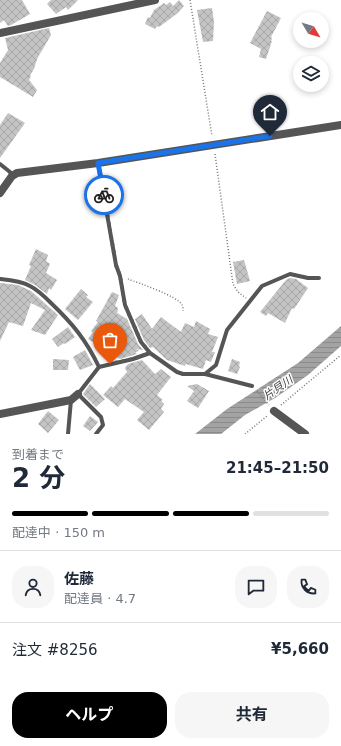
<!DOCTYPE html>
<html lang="ja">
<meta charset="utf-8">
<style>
body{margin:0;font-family:"DejaVu Sans","Noto Sans JP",sans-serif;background:#f6f6f7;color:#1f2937;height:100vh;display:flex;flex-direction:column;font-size:15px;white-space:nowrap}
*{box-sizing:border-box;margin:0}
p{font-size:13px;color:#747a83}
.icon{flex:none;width:22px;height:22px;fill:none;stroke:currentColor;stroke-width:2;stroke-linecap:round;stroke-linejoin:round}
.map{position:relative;height:434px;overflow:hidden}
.sheet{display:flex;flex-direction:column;background:#fff;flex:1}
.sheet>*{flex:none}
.needle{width:26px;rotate:128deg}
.controls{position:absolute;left:293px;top:12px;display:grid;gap:8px}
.controls a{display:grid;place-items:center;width:36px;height:36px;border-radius:50%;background:#fff;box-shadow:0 2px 6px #0003;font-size:20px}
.pin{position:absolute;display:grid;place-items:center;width:34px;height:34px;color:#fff;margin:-41px -17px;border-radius:50% 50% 50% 0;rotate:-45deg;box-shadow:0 0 4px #0007}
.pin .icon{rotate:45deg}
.courier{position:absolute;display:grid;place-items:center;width:40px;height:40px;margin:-20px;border:3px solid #1a73e8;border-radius:50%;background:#fff;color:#222;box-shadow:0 1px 5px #0007}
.head em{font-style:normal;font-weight:700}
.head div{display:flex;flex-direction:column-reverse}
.head{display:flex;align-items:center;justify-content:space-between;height:68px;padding:0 12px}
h1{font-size:26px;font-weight:700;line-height:30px}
.bar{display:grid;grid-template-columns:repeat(4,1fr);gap:6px 4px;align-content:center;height:48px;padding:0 12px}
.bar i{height:5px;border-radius:3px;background:#e0e1e3}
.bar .on{background:#000}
.bar p{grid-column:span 4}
.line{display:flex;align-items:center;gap:10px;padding:0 12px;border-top:1px solid #e0e1e3}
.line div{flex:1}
.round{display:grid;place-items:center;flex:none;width:42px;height:42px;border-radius:16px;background:#f6f6f7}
.action{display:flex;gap:8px;margin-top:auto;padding:8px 12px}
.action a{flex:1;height:46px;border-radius:16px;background:#000;color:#fff;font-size:16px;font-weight:700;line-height:46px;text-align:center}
.action a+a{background:#f6f6f7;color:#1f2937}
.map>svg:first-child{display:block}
</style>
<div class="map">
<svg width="341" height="434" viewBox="0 0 341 434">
<defs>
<pattern id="water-rules" width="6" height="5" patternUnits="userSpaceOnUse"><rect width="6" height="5" fill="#a3a3a3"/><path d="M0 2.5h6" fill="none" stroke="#8b8b8b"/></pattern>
<pattern id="building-cross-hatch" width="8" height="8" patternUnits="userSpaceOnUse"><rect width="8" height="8" fill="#c4c4c4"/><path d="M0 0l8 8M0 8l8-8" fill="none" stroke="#a7a7a7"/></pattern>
</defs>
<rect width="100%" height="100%" fill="#fff"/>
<!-- water -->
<path fill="url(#water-rules)" d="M341,326V346L308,375L275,398L245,415L221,434H195L227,409L298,363Z"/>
<!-- building -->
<path fill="url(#building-cross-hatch)" d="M0,0H22L30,14L11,25L8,26L4,20L0,23Z
M51,0H78L68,10L66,7L56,14L47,4Z
M179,0L184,6L178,13L159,27L157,26L155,29L145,24L148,17L150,18L154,10L164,3L166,5L170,2L173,6Z
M212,8L214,22L213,41L203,42L197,10Z
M267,11L281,18L271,37L272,38L271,41H272L266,59L259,57L261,49L250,43Z
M49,28L51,35L37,59L34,69L30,75L31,76L29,80L37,90L33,97L0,77V63L8,50L5,38Z
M8,113L25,123L0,158V125Z
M36,249L48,255L46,261L50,264L46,273L57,280L51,290L49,288L47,294L35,285L25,280L31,266L29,265Z
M244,260L250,281L237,284L233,262Z
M290,278L296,279L308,288L294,309L292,308L285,323L268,313L266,316L260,312L286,280Z
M0,283L18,285L31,291L58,315L45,335L31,330L45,310L31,303L23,326L9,322L0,341Z
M81,289L88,295L86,297L93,302L78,320L65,309Z
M112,292L119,295L115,306L118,308L117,313L127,319L138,344L143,350L136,349L139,351L135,352L137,354L120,359L88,339L93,332L91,331L98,322L96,321Z
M142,314L152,329L161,317L181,332L185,323L194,327L196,321L210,329L208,334L218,337L212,352H215L211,362L206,360L203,369L186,364L185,366L167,360L153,347L150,348L144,340L135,319Z
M68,327L75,337L65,344L64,343L58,347L52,339Z
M85,350L93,365L80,370L73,357Z
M53,359L69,360L68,370H53Z
M232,359L240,362L239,366L240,367L237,374L228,371Z
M142,360L155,374L161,369L171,377L157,395L163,400L161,401L164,404L161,409L164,412L149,430L137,420L144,412L125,399L118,407L103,395L111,386L113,388L127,372L125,368L128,364Z
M90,384L105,399L96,407L83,394Z
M197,384L209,391L198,408L187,401L194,391L187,386Z
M48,411L59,420L48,433L38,424Z
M90,416L98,422L90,431L83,426Z"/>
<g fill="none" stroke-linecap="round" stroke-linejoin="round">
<!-- path -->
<path stroke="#777" stroke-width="1.5" stroke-dasharray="1 2" stroke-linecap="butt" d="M190,0L212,136
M215,154L233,284L238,292L246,298
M128,279C138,283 178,296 182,305C183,305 183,310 183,311
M257,391L269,405
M281,405L341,355
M245,434L267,416"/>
<!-- lane -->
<path stroke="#555" stroke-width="4" d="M98,163L116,265L120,276L125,305L141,342L150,353L177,372L183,374H205L216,365L227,330L262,286L290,274L308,278H319
M0,164L10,172L12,176
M0,279C10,280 21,281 30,286C38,290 45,297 51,303C73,324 86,340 99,367
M205,374L252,386
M68,434L71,400
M96,434L103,425L101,417L78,394L99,367L133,359L150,353"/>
<!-- street -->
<path stroke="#555" stroke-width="8" d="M0,33L155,0
M0,193L12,176L17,173L98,163L341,125
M274,411L305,434
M0,414L71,400L78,394"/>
</g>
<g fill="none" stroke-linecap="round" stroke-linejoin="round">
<!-- done -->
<path stroke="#595959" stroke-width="4" stroke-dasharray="0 7.2" d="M104,195L116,265L120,276L125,305L141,342L150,353L133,359L110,364"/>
<!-- route -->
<path stroke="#1a73e8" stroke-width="5" d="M104,195L98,163L270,136"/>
</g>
<g text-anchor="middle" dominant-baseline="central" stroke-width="3" stroke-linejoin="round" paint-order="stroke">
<!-- water labels -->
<g font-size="11" font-style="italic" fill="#444" stroke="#fff">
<text transform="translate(278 388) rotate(-35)">片貝川</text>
</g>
</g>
</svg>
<div class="controls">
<a><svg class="needle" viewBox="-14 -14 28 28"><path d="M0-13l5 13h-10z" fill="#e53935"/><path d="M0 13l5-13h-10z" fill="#747a83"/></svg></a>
<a><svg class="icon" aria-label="layers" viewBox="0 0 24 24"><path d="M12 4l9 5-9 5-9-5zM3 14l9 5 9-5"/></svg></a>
</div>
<div class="pin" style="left:110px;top:364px;background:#ea580c"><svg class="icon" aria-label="bag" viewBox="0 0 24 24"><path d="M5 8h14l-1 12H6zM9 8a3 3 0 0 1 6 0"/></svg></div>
<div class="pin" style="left:270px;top:136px;background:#1f2937"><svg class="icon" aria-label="home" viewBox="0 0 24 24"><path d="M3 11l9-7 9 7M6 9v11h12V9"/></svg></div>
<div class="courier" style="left:104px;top:195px"><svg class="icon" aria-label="bike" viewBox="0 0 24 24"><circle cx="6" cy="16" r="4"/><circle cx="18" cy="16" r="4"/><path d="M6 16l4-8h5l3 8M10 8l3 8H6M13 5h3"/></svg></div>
</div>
<section class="sheet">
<div class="head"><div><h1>2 分</h1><p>到着まで</p></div><em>21:45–21:50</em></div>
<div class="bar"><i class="on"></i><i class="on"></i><i class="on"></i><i></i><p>配達中 · 150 m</p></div>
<div class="line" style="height:72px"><a class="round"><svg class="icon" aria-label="person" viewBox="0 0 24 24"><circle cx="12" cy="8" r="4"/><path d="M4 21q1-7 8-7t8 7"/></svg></a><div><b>佐藤</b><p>配達員 · 4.7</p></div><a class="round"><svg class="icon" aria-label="chat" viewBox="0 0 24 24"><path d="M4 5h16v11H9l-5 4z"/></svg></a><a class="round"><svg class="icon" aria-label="phone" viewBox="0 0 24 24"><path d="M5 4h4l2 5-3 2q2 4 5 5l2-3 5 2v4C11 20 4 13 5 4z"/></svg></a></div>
<div class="line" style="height:52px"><div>注文 #8256</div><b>¥5,660</b></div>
<div class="action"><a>ヘルプ</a><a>共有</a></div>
</section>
